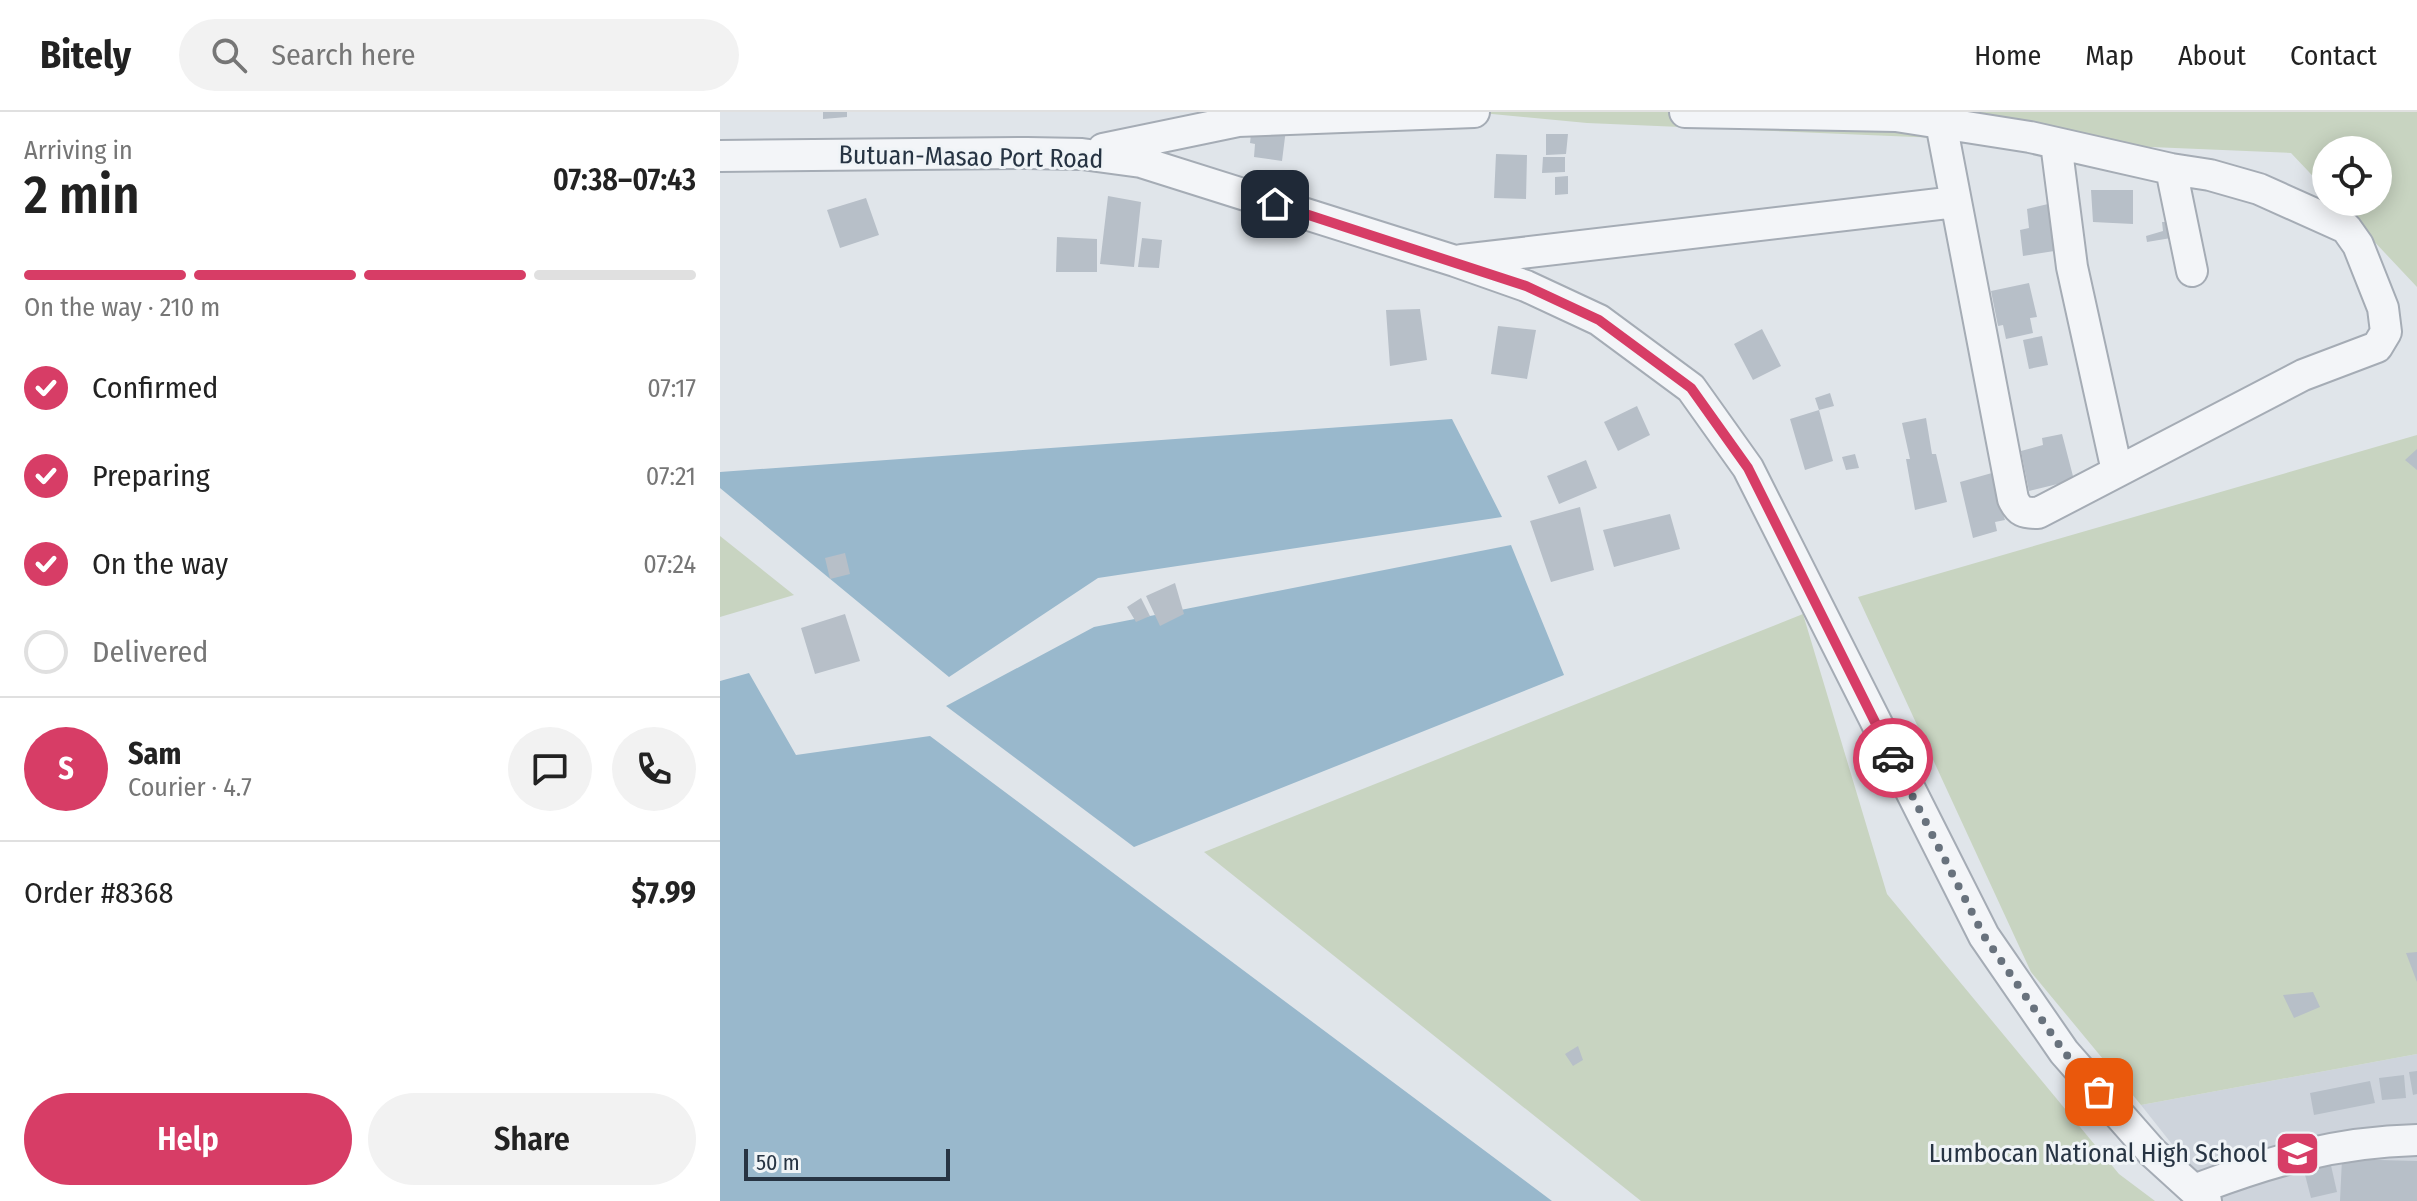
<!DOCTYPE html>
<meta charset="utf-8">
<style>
body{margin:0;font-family:"Fira Sans Condensed",sans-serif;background:#f2f2f2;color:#222;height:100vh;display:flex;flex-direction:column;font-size:30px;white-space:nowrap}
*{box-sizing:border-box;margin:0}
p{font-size:26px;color:#767676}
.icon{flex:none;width:44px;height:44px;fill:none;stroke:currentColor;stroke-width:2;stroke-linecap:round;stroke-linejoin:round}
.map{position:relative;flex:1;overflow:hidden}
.panel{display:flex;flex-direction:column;background:#fff;width:720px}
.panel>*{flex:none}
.controls{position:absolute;left:1592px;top:24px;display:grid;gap:16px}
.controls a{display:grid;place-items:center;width:80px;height:80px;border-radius:50%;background:#fff;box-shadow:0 4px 20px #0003;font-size:40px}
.scale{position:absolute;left:24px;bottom:20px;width:206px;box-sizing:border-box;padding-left:8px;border:4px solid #273443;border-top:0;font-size:22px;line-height:28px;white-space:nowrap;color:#273443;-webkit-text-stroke:6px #f0f4f7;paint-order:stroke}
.pin{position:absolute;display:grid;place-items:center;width:68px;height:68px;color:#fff;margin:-34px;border-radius:16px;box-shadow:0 4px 12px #0006}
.courier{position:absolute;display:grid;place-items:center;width:80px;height:80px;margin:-40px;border:6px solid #d73d66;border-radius:50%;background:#fff;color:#222;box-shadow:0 2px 10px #0007}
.headline em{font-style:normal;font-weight:600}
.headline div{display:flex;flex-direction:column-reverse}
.headline{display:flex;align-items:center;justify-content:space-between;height:136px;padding:0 24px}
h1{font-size:52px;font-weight:600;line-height:60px}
.bar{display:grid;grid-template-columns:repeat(4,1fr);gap:12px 8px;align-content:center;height:96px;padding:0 24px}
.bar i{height:10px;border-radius:6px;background:#e0e0e0}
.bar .on{background:#d73d66}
.bar p{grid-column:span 4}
.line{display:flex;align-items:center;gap:20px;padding:0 24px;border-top:2px solid #e0e0e0}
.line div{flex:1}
.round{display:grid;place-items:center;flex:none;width:84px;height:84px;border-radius:42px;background:#f2f2f2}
ol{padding:0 24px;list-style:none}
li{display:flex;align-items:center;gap:24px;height:88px}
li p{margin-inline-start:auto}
li .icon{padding:8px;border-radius:50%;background:#d73d66;color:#fff;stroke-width:4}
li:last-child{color:#767676}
li i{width:44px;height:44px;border:4px solid #e0e0e0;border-radius:50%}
.action{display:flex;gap:16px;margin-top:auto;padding:16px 24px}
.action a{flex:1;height:92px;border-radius:48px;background:#d73d66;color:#fff;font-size:32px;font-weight:600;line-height:92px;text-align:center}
.action a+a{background:#f2f2f2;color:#222}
header{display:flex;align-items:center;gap:48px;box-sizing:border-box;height:112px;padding:0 40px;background:#fff;border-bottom:2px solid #e0e0e0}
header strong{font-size:38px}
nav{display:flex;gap:44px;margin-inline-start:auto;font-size:28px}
.search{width:560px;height:72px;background:#f2f2f2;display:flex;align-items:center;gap:20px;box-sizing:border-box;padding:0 28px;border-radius:44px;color:#767676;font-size:30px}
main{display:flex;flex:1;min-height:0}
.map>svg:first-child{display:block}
</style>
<header>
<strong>Bitely</strong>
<div class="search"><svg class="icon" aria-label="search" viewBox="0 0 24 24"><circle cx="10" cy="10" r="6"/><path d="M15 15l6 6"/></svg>Search here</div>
<nav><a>Home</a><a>Map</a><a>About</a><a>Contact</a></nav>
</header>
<main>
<section class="panel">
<div class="headline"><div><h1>2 min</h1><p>Arriving in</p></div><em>07:38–07:43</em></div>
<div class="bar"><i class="on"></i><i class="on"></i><i class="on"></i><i></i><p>On the way · 210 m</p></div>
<ol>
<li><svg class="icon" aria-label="check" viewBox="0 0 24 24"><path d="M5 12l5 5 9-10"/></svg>Confirmed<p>07:17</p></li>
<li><svg class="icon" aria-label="check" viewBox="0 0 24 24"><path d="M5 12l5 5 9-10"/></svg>Preparing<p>07:21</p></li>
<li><svg class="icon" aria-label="check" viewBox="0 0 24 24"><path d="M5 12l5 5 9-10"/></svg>On the way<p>07:24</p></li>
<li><i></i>Delivered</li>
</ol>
<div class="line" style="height:144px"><b class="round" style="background:#d73d66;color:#fff">S</b><div><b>Sam</b><p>Courier · 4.7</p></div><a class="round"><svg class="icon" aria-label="chat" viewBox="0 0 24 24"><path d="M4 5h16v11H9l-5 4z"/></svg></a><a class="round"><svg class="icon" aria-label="phone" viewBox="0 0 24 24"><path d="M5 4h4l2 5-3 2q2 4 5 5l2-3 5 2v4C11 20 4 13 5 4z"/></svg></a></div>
<div class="line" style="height:104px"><div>Order #8368</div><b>$7.99</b></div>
<div class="action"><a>Help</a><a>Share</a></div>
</section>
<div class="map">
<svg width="1697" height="1089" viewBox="0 0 1697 1089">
<rect width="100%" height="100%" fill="#e0e5ea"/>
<!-- built -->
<path fill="#ced4dc" d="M1697,942V1089H1497L1421,993Z"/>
<!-- green -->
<path fill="#c8d4c1" d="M751,0H1697V175L1617,90H1658V38H1606V78L1571,41L867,11Z
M1697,323V942L1421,993L1311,860L1138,485Z
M0,424L74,483L0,505Z
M1083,502L1167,782L1399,1062L1435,1089H921L484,740Z"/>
<!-- water -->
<path fill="#99b8cc" d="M732,307L782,405L378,466L229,565L0,376V360Z
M791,433L844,563L414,735L226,594L374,515Z
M29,561L76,643L210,624L832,1089H0V569Z"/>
<!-- building -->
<path fill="#b7bfc8" d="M103,0H127V5L103,7Z
M532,13L566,17L562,49L534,45L535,32L530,31Z
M826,22H848L846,42L826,43Z
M776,42L807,43L806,87L774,86Z
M823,45H845V60L822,61Z
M848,64V82L835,83V65Z
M1371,78H1413V112L1373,110Z
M388,84L421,90L414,155L380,152Z
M146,86L159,123L120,136L107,98Z
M1341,89L1347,137L1303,144L1300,118L1309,116L1307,97Z
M1442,110H1448L1451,126L1427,130L1426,124L1443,119Z
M337,125L377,127V160H336Z
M422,126L442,128L439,156L418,155Z
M1309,171L1317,205L1310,206L1313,221L1286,227L1283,213L1278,214L1271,179Z
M700,197L707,248L670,254L666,198Z
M778,214L816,218L807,267L771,262Z
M1042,217L1061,254L1033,268L1014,232Z
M1322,224L1328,253L1309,257L1303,228Z
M1110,281L1114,294L1099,298L1095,286Z
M917,294L930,323L898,339L884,310Z
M1099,298L1113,349L1085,358L1070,307Z
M1206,306L1212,342H1216L1227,390L1195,398L1186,347H1190L1182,311Z
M1342,322L1354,368L1309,379L1301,339L1323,333L1322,326Z
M1697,337V358L1685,348Z
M1135,342L1139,356L1126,358L1122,345Z
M866,348L877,376L839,392L827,364Z
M1279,359L1280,392L1285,408L1275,410L1277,419L1253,426L1240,370Z
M860,395L874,458L831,470L810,409Z
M950,402L960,437L894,455L883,418Z
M125,441L130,462L110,467L105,446Z
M455,471L464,502L440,514L426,484Z
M421,486L430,504L416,510L407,495Z
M125,502L140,549L95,562L81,516Z
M1697,840V870L1686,841Z
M1593,880L1600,895L1574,906L1563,883Z
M858,934L863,948L853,954L845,942Z
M1697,959V982L1693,983L1689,960Z
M1684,963L1686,986L1662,988L1659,966Z
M1650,969L1655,991L1594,1003L1590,981Z
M1622,1047L1697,1049V1089H1620Z
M1610,1049L1617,1080L1591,1086L1583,1055Z"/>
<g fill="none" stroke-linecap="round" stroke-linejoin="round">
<defs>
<path id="minor" d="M965,0L1176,4L1310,25L1451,57L1490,63L1539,77L1626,116L1638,133L1663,196L1666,220L1657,235L1583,263L1318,401C1304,401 1299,400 1293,387L1221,11
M1336,31L1352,155L1397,359
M383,37L518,9L754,0
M0,44L307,41L362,42L421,50L735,149L806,174L879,208L971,276L1028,356L1264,824L1344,940L1432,1040L1486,1089
M1451,57L1472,159
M742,148L1236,90
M1474,1078C1550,1049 1615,1030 1697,1028"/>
</defs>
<!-- minor casing -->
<use href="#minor" stroke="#a5acb5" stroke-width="34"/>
<!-- minor -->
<use href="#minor" stroke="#f3f5f8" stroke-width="30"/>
</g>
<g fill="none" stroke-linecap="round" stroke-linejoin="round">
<!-- done -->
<path stroke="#68727d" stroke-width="8" stroke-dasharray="0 14.4" d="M1173,646L1264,824L1344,940L1379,980"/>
<!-- route -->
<path stroke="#d73d66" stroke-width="10" d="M555,92L806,174L879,208L971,276L1028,356L1173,646"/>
</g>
<!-- icons -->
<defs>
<symbol id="school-square" viewBox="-11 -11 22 22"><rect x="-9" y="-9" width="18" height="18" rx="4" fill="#d73d66" stroke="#f0f4f7"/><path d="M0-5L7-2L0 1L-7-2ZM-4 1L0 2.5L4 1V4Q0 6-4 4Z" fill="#fff"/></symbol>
</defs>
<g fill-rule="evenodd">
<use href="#school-square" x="1552" y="1016" width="51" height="51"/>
</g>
<g text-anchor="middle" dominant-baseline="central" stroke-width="6" stroke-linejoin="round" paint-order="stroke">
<!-- street labels -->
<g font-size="26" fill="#273443" stroke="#f0f4f7">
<text transform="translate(251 45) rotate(1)">Butuan-Masao Port Road</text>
</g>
<!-- poi labels -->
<g font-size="26" fill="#273443" stroke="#f0f4f7" text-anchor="end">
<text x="1547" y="1041">Lumbocan National High School</text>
</g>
</g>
</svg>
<div class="controls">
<a><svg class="icon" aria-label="locate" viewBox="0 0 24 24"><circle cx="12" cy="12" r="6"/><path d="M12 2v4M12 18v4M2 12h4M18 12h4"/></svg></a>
</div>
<div class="scale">50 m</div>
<div class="pin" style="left:1379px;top:980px;background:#ea580c"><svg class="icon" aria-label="bag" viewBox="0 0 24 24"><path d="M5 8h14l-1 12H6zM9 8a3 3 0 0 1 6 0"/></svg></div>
<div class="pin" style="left:555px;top:92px;background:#1f2937"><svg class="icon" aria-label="home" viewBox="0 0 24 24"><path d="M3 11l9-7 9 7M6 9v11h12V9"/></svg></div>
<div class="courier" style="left:1173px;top:646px"><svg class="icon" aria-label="car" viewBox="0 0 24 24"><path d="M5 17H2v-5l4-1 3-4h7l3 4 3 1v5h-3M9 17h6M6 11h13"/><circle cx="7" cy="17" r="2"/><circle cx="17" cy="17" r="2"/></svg></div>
</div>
</main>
